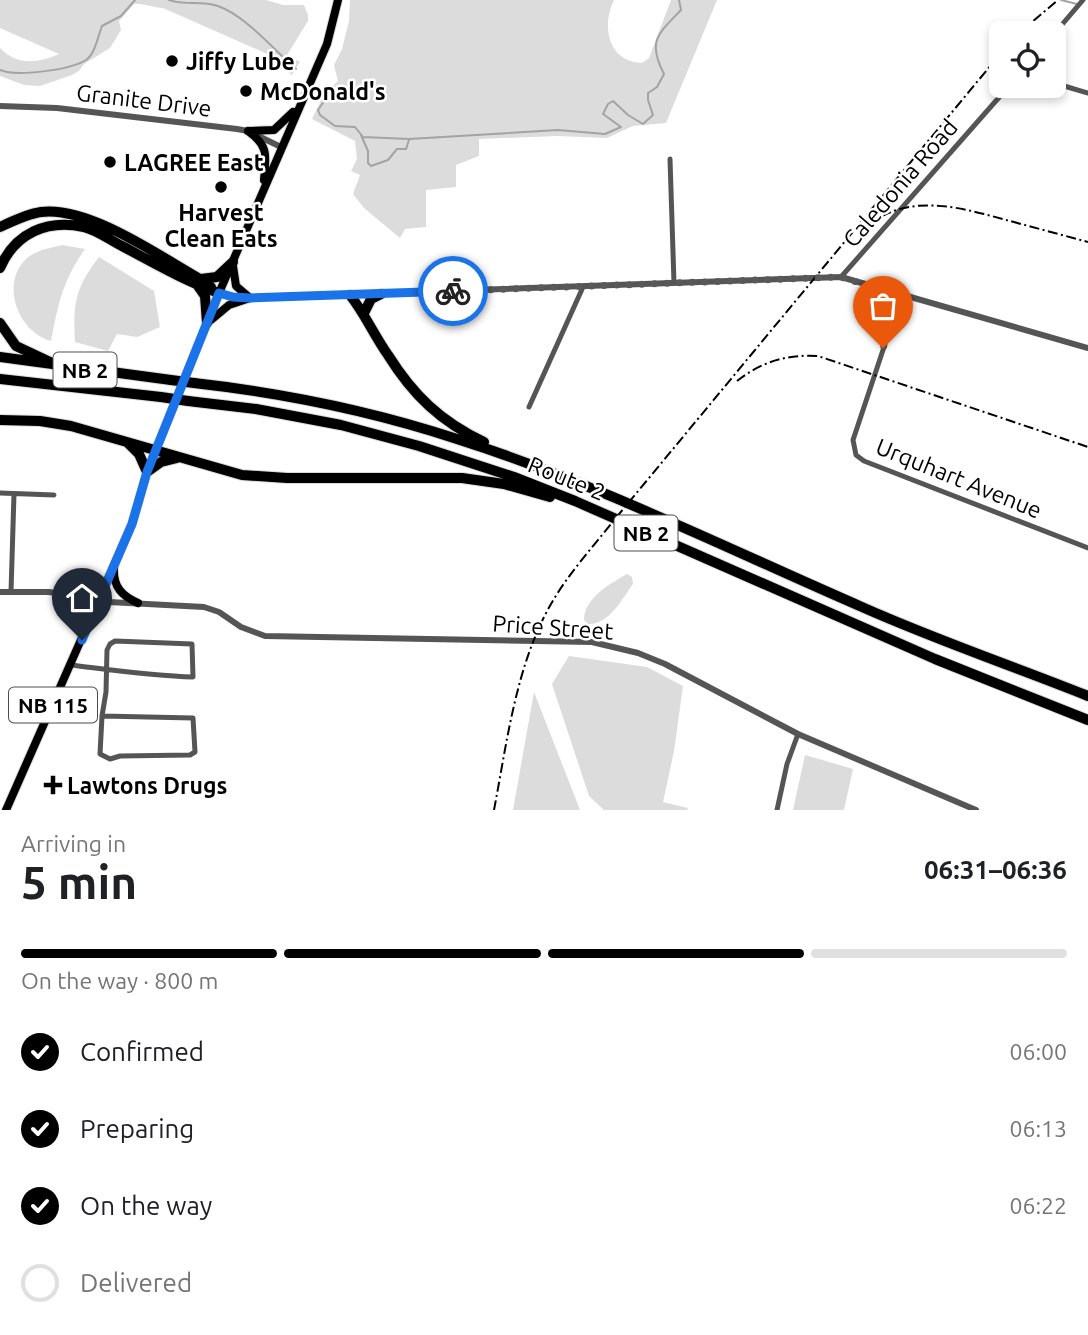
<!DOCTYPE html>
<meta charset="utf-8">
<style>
body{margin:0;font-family:Ubuntu,sans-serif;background:#f2f2f2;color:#202124;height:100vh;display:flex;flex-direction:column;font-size:26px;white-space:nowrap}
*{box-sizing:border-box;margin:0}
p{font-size:23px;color:#757577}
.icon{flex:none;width:38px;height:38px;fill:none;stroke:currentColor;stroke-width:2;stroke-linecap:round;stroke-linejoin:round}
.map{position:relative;height:810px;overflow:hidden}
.sheet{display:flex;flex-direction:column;background:#fff;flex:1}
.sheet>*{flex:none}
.tools{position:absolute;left:989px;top:21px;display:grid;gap:14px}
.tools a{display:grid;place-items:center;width:77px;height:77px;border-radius:10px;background:#fff;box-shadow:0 4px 10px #0003;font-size:35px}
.pin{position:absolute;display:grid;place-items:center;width:60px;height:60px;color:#fff;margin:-72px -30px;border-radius:50% 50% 50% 0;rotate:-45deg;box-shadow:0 0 7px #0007}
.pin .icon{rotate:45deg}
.courier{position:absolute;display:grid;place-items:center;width:70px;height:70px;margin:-35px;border:5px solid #1a73e8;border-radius:50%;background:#fff;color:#222;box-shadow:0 2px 9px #0007}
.summary em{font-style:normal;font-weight:700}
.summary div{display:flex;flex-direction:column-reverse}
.summary{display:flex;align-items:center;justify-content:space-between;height:119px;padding:0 21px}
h1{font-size:46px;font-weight:700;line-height:52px}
.bar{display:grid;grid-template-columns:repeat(4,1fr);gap:10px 7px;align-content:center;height:84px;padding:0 21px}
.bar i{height:9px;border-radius:5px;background:#e0e0e0}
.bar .selected{background:#000}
.bar p{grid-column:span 4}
ol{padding:0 21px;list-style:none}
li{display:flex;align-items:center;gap:21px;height:77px}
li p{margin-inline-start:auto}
li .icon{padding:7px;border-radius:50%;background:#000;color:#fff;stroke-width:4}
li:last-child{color:#757577}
li i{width:38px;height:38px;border:4px solid #e0e0e0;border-radius:50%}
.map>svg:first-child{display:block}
</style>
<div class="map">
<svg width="1088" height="810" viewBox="0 0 1088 810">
<rect width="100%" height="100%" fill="#fff"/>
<!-- green -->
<path fill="#dcdcdc" d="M0,0H266L283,5H304L308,15V21L287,55L300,62L292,75L289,73L281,60L163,8C153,8 143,3 134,4L119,21L121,30L110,48L84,64L79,71L72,75L40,86L24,85L0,76V48C17,66 38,63 59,54L0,28Z
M350,0H614C601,26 608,62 642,63L649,58L671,0H717L666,123L633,126L607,138L557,136L479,139V156L456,165V187L426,190V227L405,229L400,238L364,208L353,194L360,175L351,171L357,159L355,141L312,119L324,94L338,81L334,65L342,49L349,21Z
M62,245L85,249C63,280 58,304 51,341C18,332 0,284 26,259C36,250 50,248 62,245Z
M99,257L154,291L160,327L137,337L117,334L108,351L75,342C73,304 75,288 99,257Z
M627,574L632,577L633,584C622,599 609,625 588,624L584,620C584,598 611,583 627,574Z
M569,656L647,667L683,686L674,751L663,802L688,808L687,810H604L589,796L552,684Z
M534,692L580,810H513Z
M805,755L853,769L844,810H793Z"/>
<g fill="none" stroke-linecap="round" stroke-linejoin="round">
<!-- stream -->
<path stroke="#a3a3a3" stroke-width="2" d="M169,0C186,6 201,0 218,6C246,16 274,50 296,69
M1061,0L1077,4
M0,70C16,77 70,70 86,60C95,54 98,36 102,26L121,16L135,0
M324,94L325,100L318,110L320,115L335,126L355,127L363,137L409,139L558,130L605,134L621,127L603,114L608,104L613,101L628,115L643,124L653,115L648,100V93L657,87L664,74C647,41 658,34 681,10L679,0
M361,135L368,151V163L371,166L388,160L397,149H406L409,140"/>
<defs>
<path id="primary" d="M248,131C269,146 266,155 264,180
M248,131L274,130L293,112
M233,266L236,286L250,298
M211,320L229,305L250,298
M114,568C113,587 122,596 138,603
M6,810L132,524L147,472L219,293L327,44L338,0"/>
<path id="motorway" d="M0,227C13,221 27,214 41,212C89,206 159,256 200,279L211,287
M0,268C15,233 47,219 84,227C97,230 110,240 122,246C154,263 185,281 219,293
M201,279L217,277L233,262
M198,286L205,296L207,323
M350,295C365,314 374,335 388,355C413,395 441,422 484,442
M364,313L371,299L381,294
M0,323L16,346L50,362
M0,357L171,380
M0,379L161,397
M194,383C283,393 372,411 457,439C596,483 728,549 862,607C936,640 1013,666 1088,696
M188,401L256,409L341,425L419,446L514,477L575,501L935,659L1088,720
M0,420L40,421L71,426L242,475L287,478H462L504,484L550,497
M128,443L139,454L147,472L161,462L177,458"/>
</defs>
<!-- primary casing -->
<use href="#primary" stroke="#dbdbdb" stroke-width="10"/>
<!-- motorway casing -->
<use href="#motorway" stroke="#dbdbdb" stroke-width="12"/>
<!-- minor -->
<path stroke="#555" stroke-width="5" d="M1054,34L1083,0
M1054,83L1088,93
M670,159L674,283
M841,277L1009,86
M901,296L853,440L856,455L864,461L1088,548
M529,407L583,287
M0,493L54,495
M11,592L14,494
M71,665C112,670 152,676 193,677L192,644L115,641L110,644L107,650L106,692L102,716L100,754L110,759L120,756L190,755L195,752L193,718L102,716
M777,810L787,764L798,734"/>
<!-- tertiary -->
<path stroke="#555" stroke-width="6" d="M0,106L57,108L237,129L248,131L281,147
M219,293L233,297L250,298L841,277L1088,348
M0,592H49L109,602L204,607L219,612L241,627L265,636L592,642L638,653L665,664L798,734L976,810"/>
<!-- primary -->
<use href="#primary" stroke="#000" stroke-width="8"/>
<!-- motorway -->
<use href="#motorway" stroke="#000" stroke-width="10"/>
<!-- rail -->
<path stroke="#000" stroke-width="2" stroke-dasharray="10 3.5 2 3.5" stroke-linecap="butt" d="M1019,33L1058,0
M866,227C909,191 962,208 1010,221C1036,228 1062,235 1088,242
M737,381C761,362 787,354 818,356L1088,447
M494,810C507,742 516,665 551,604C568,574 593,547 615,519L1001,53"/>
<defs>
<path id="motorway-bridge" d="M171,380L194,383
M161,397L188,401"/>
</defs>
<!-- motorway-bridge casing -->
<use href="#motorway-bridge" stroke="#dbdbdb" stroke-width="12" stroke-linecap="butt"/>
<!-- motorway-bridge -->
<use href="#motorway-bridge" stroke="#000" stroke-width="10"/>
</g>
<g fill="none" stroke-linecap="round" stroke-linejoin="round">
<!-- done -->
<path stroke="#595959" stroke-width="7" stroke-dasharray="0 12.6" d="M453,291L841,277L901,296L883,348"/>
<!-- route -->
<path stroke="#1a73e8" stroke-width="9" d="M82,640L132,524L147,472L219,293L233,297L250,298L453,291"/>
</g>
<!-- markers -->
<g fill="#000" stroke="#fff" stroke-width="2.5">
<circle cx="172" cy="61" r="7"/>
<circle cx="246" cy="91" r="7"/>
<circle cx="110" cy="162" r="7"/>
<circle cx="221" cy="187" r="7"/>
<path d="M49.5 774.5h7v7h7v7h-7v7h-7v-7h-7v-7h7z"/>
</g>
<g text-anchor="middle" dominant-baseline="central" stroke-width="5" stroke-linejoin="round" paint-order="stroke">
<!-- shield labels -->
<g fill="#fff" stroke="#4c4c4c" stroke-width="2">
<rect x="53.5" y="352.5" width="63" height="35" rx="5"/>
<rect x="614.5" y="515.5" width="63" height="35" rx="5"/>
<rect x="9" y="687.5" width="88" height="35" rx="5"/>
</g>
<g font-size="21" font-weight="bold" fill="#000">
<text x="85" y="370">NB 2</text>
<text x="646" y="533">NB 2</text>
<text x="53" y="705">NB 115</text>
</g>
<!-- poi labels -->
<g font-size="23" font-weight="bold" fill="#000" stroke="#fff" text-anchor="start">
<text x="186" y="61">Jiffy Lube</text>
<text x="260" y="91">McDonald's</text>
<text x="124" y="162">LAGREE East</text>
<text x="221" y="212" text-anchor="middle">Harvest<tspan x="221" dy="26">Clean Eats</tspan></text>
<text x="67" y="785">Lawtons Drugs</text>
</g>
<!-- street labels -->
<g font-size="23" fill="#000" stroke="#fff">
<text transform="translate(144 100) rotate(7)">Granite Drive</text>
<text transform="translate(900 183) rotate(-49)">Caledonia Road</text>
<text transform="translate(567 478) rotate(22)">Route 2</text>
<text transform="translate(959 478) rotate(22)">Urquhart Avenue</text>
<text transform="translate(553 627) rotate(4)">Price Street</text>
</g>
</g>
</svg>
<div class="tools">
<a><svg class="icon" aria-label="locate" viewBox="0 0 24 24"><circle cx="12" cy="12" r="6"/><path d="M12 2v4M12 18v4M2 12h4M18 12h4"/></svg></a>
</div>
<div class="pin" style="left:883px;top:348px;background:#ea580c"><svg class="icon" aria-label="bag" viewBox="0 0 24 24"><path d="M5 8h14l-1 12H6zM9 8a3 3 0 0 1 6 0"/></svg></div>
<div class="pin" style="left:82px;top:640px;background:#1f2937"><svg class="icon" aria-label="home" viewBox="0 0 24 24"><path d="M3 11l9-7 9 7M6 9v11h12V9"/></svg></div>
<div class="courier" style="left:453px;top:291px"><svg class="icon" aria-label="bike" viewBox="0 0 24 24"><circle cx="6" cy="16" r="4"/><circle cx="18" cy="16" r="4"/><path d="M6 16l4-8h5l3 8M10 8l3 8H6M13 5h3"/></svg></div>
</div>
<section class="sheet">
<div class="summary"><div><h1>5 min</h1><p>Arriving in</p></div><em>06:31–06:36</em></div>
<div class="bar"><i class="selected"></i><i class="selected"></i><i class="selected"></i><i></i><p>On the way · 800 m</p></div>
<ol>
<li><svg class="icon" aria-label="check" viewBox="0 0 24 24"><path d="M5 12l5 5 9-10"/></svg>Confirmed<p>06:00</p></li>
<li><svg class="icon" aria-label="check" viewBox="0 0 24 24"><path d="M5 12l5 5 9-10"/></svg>Preparing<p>06:13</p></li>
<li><svg class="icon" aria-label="check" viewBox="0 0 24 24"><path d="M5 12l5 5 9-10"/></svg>On the way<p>06:22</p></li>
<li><i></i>Delivered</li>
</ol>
</section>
